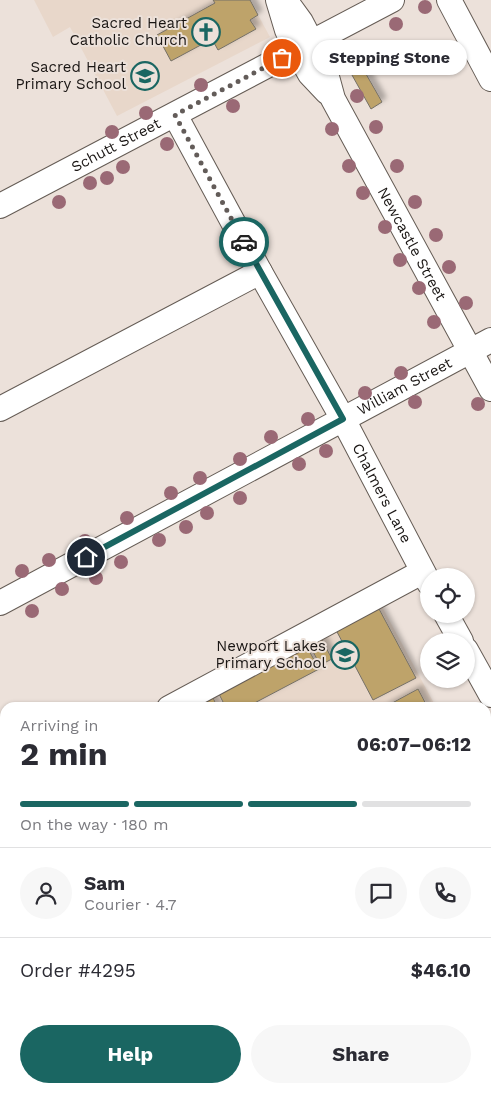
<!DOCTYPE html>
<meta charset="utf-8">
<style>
body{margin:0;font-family:"Work Sans",sans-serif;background:#f7f7f7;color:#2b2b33;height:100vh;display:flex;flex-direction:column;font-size:19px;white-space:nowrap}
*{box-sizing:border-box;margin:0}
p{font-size:16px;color:#7c7c81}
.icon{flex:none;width:28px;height:28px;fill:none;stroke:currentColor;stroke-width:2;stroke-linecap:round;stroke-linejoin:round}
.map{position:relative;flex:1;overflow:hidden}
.side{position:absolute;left:0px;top:702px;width:491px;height:391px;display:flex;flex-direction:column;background:#fff;border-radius:15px 15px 0 0;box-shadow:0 1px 4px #0004}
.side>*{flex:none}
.controls{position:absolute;left:420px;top:568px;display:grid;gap:10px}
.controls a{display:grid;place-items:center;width:55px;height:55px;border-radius:50%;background:#fff;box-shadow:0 1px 4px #0004;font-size:25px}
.pin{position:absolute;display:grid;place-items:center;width:42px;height:42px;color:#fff;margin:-21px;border:2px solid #fff;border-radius:50%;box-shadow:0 1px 5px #0007}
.courier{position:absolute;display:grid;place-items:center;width:50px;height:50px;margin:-25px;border:4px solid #1a6662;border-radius:50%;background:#fff;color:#222;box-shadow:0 1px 6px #0007}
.bubble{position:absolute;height:35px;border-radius:18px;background:#fff;box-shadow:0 1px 4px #0004;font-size:16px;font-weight:700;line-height:35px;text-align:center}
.summary em{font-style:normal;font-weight:700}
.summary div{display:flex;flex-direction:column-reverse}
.summary{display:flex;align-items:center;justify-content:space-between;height:85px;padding:0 20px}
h1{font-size:32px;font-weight:700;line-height:38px}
.bar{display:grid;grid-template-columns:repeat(4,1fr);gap:8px 5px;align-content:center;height:60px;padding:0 20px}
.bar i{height:6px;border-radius:4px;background:#e1e1e2}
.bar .active{background:#1a6662}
.bar p{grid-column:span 4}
.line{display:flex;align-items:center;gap:12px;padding:0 20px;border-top:1px solid #e1e1e2}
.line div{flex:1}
.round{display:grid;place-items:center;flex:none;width:52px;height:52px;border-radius:26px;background:#f7f7f7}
.button{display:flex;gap:10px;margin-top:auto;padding:10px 20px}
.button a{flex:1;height:58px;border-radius:30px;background:#1a6662;color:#fff;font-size:20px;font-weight:700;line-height:58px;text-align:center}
.button a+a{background:#f7f7f7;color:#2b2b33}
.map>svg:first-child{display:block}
</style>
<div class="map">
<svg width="491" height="1093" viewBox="0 0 491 1093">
<defs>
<filter id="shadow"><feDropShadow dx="4.5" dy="-4.5" stdDeviation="2.5" flood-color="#0004"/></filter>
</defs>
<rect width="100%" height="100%" fill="#ece1da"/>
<!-- built -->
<path fill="#e8d7ca" d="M34,0H250L270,37L117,116L70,27L53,37Z
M380,603L436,707L185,708Z
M5,804V961L0,964V807Z"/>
<!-- building -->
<path fill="#bea36b" stroke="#757067" filter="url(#shadow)" d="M213,0H250L258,15L250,20L256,29L218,50L212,39L171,61L157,35L215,3Z
M351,47L354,53L343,59L349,69L344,72L335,56Z
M354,53L382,102L371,109L343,59Z
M378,607L416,678L373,700L336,630Z
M321,638L332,659L320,665L309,644Z
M306,645L319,669L245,708H226L218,692Z
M418,689L428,708H383Z
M212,696L218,708H190Z
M5,807V833L0,824V809Z
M0,838L5,847V883L0,886Z
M0,889L5,899V941L0,944Z"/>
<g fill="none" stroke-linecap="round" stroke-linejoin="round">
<defs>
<g id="minor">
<path d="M278,0L287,30L297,51L310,74L327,92"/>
<path id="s1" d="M285,0L301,22L324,66L333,99L491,389"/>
<path d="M449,0L491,79"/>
<path id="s2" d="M175,115L260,272L343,419L429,583"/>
<path id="s3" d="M0,206L392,0"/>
<path d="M0,409L260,272"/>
<path id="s4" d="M0,603L491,340"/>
<path d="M446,614L461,641"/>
<path d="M466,650L491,695"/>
<path d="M169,708L422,572"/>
<path d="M486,738L491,735"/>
<path d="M0,798L5,795"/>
<path d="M486,931L491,928"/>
<path d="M0,997L5,995"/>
<path d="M184,1093L192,1089"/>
</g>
</defs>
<!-- minor casing -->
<use href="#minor" stroke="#655c55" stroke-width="26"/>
<!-- minor -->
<use href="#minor" stroke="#fff" stroke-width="24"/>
</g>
<!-- trees -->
<g fill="#9a6975">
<circle cx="425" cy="7" r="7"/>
<circle cx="396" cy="24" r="7"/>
<circle cx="201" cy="85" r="7"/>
<circle cx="357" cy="96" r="7"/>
<circle cx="233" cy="106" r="7"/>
<circle cx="146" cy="113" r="7"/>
<circle cx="376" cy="127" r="7"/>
<circle cx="332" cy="129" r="7"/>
<circle cx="112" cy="132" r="7"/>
<circle cx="167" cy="144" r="7"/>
<circle cx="349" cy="166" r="7"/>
<circle cx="397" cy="166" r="7"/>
<circle cx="123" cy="167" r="7"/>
<circle cx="107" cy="178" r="7"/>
<circle cx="90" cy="183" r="7"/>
<circle cx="363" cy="193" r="7"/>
<circle cx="59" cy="202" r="7"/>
<circle cx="415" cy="202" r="7"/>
<circle cx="385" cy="227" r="7"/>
<circle cx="436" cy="235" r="7"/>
<circle cx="400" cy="260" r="7"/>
<circle cx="449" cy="267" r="7"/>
<circle cx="419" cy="288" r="7"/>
<circle cx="466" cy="303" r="7"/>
<circle cx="434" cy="322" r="7"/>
<circle cx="401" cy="373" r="7"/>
<circle cx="365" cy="393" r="7"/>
<circle cx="415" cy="402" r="7"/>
<circle cx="478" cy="404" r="7"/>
<circle cx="308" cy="419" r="7"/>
<circle cx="271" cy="437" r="7"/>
<circle cx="326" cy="451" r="7"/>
<circle cx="240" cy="459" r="7"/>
<circle cx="299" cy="464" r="7"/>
<circle cx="200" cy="478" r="7"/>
<circle cx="171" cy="493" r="7"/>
<circle cx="240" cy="498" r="7"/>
<circle cx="207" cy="513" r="7"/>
<circle cx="127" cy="518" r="7"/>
<circle cx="186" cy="527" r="7"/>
<circle cx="159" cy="540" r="7"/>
<circle cx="85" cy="541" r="7"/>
<circle cx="49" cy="560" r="7"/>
<circle cx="121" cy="562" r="7"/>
<circle cx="22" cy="571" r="7"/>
<circle cx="96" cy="578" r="7"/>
<circle cx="62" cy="589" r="7"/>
<circle cx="32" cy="611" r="7"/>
</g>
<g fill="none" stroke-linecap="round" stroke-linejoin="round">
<!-- done -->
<path stroke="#635c59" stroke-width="5" stroke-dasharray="0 9" d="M244,242L175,115L282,58"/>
<!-- route -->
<path stroke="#1a6662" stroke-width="6" d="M86,557L343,419L244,242"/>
</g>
<!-- icons -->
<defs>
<symbol id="church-ring" viewBox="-11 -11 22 22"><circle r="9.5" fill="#ece1da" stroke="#1a6662" stroke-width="1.5"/><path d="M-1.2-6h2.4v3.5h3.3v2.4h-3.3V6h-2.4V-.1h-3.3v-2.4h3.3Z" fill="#1a6662"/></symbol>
<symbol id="school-ring" viewBox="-11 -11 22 22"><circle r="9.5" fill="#ece1da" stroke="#1a6662" stroke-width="1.5"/><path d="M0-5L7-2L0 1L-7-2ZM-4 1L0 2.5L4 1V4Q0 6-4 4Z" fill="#1a6662"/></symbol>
</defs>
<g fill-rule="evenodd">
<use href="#church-ring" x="190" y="16" width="32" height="32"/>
<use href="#school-ring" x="129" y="60" width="32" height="32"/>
<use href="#school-ring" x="329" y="639" width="32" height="32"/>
</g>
<g text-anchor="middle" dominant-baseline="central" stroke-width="4" stroke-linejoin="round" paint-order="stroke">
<!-- poi labels -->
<g font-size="15" fill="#191513" stroke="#ece1da" text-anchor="end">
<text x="187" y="23">Sacred Heart<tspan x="187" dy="17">Catholic Church</tspan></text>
<text x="126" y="67">Sacred Heart<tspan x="126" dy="17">Primary School</tspan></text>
<text x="326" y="646">Newport Lakes<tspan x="326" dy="17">Primary School</tspan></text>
</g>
<!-- street labels -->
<g font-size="15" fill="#191513" stroke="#ece1da">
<text stroke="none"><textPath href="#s3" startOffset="131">Schutt Street</textPath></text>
<text stroke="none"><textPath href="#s1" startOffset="276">Newcastle Street</textPath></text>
<text stroke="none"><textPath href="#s4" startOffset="459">William Street</textPath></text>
<text stroke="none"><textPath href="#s2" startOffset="431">Chalmers Lane</textPath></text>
</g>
</g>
</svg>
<div class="controls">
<a><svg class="icon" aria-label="locate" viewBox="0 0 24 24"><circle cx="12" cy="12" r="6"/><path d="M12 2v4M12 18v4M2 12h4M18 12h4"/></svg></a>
<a><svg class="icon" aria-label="layers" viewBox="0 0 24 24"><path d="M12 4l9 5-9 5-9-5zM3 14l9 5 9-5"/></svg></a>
</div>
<div class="pin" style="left:282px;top:58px;background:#ea580c"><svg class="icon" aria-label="bag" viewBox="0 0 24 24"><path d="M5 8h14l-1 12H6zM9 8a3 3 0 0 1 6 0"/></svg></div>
<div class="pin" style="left:86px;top:557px;background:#1f2937"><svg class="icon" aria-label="home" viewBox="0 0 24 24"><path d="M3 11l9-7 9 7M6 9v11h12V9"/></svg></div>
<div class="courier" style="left:244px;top:242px"><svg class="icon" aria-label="car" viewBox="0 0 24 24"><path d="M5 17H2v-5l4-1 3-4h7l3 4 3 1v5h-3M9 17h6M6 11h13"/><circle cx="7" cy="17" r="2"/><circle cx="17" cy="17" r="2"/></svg></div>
<div class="bubble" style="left:312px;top:40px;width:155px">Stepping Stone</div>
<section class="side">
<div class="summary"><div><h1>2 min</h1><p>Arriving in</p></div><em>06:07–06:12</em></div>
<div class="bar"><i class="active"></i><i class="active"></i><i class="active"></i><i></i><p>On the way · 180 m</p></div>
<div class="line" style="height:90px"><a class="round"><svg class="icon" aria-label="person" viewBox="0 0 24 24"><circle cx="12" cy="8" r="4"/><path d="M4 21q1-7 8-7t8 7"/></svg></a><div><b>Sam</b><p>Courier · 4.7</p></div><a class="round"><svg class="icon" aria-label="chat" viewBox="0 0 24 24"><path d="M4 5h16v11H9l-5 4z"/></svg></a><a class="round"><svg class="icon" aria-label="phone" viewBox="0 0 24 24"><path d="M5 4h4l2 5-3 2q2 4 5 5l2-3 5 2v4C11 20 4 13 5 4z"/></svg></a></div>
<div class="line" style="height:65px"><div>Order #4295</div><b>$46.10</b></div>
<div class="button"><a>Help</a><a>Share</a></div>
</section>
</div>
